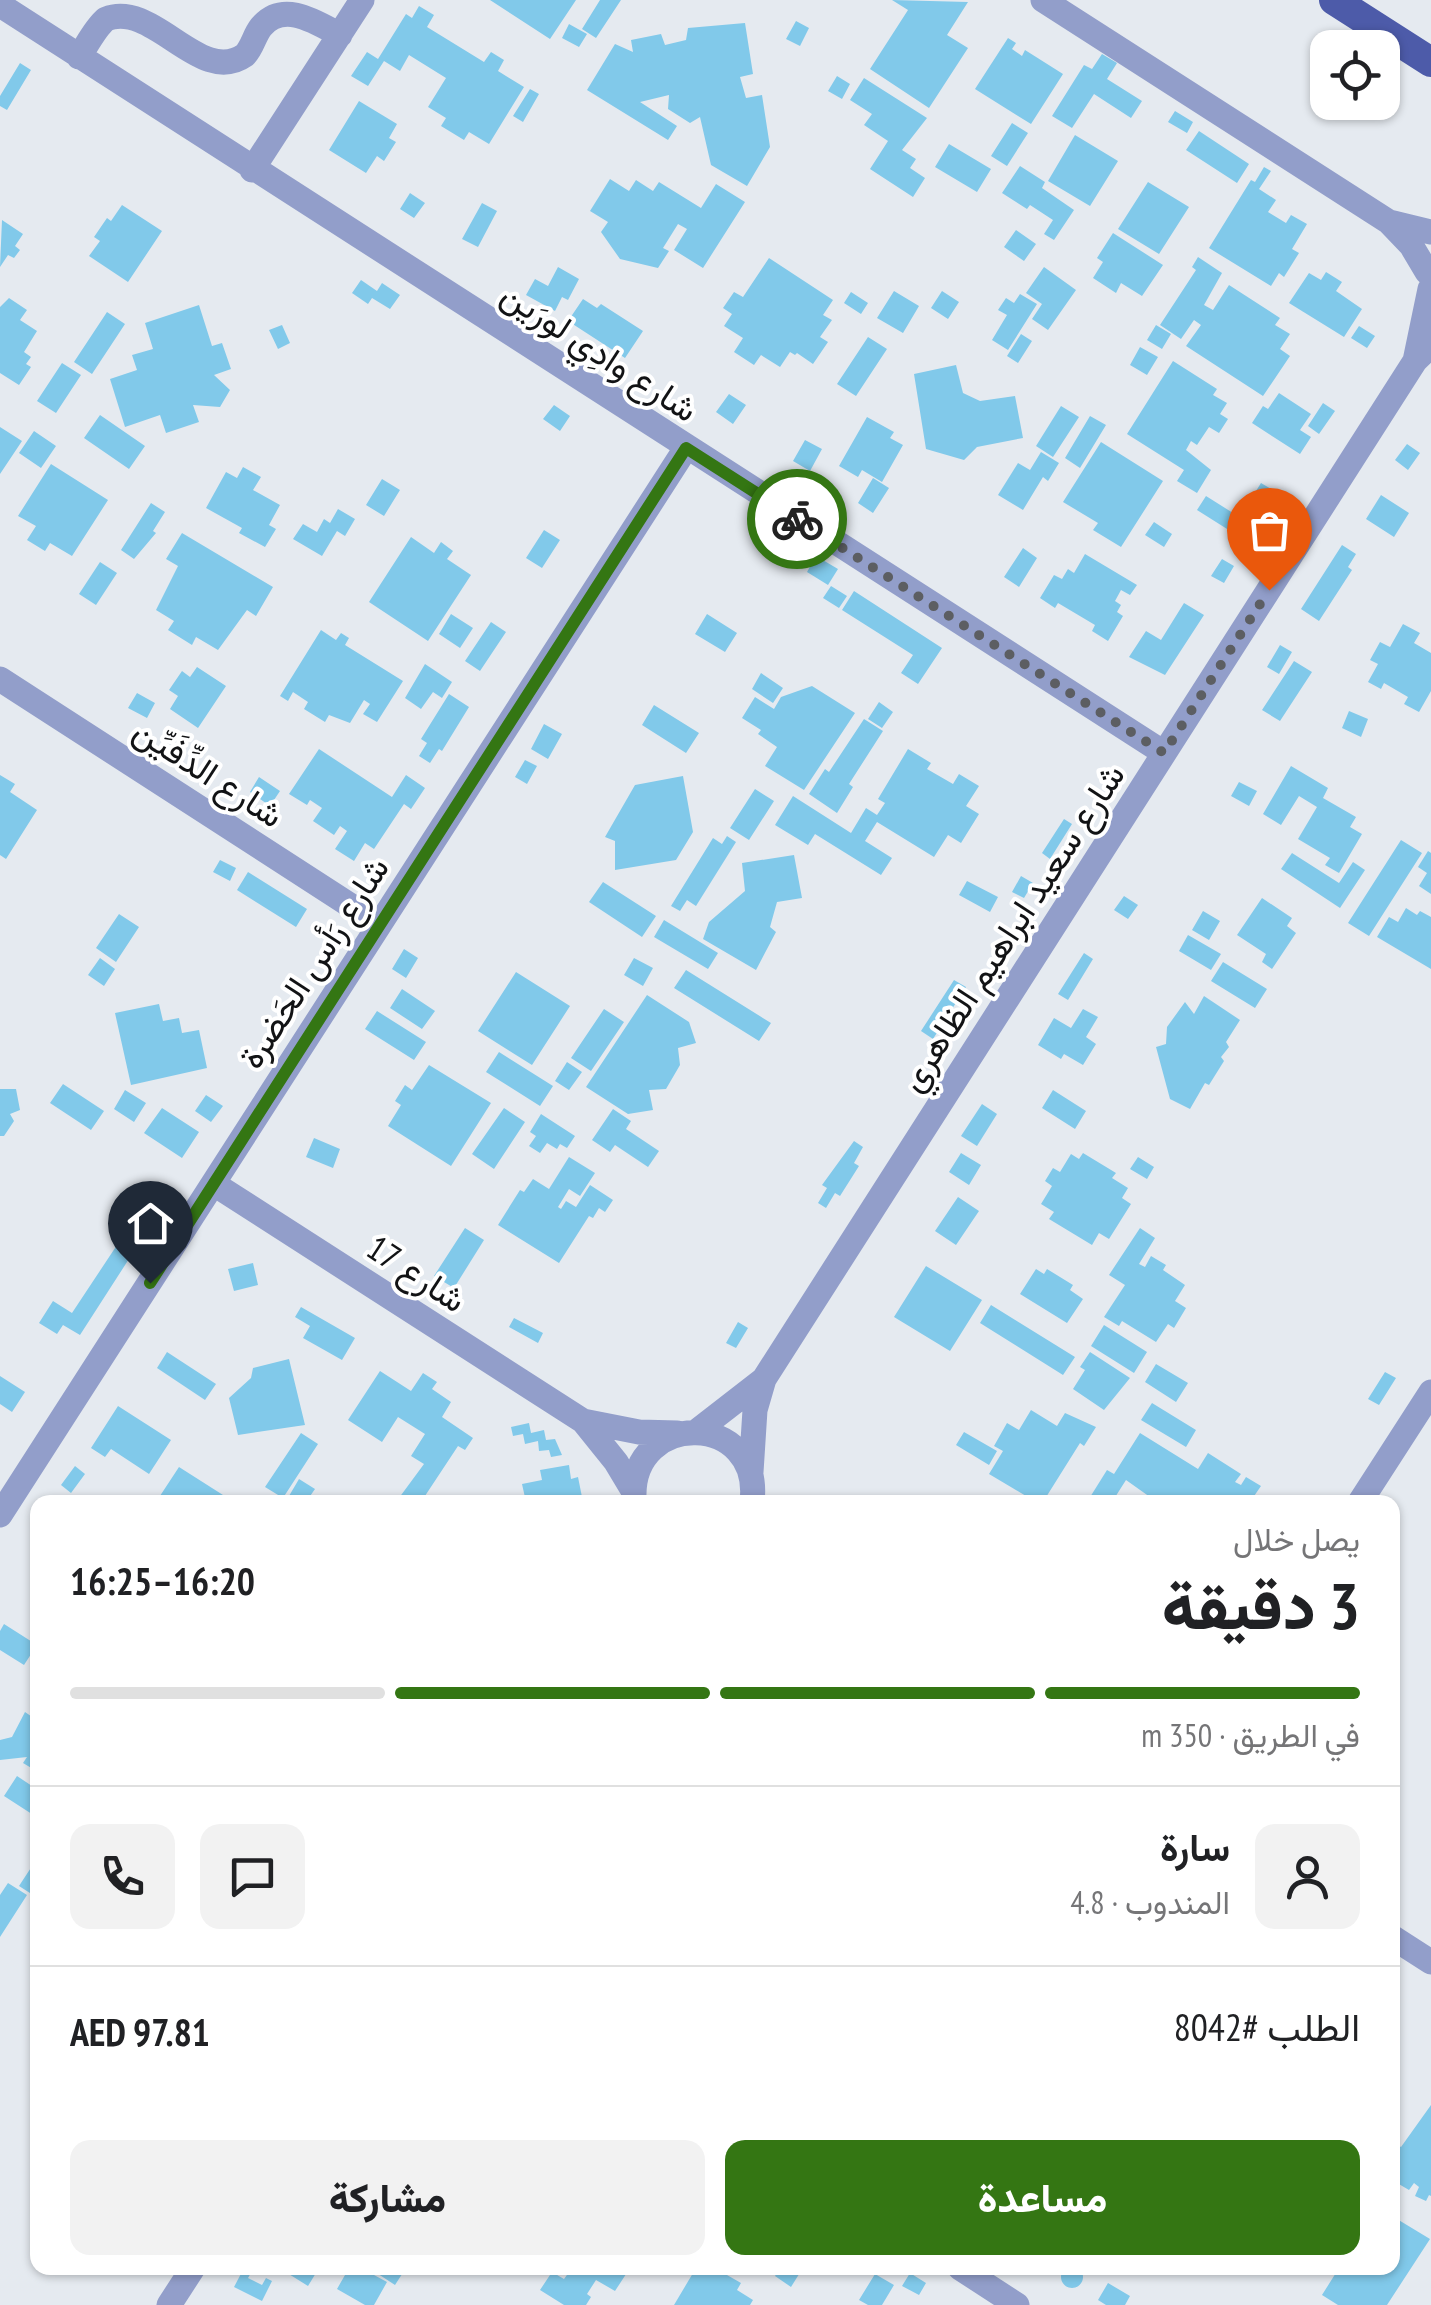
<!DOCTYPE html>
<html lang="ar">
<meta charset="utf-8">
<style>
body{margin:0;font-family:"PT Sans Narrow",Vazirmatn,sans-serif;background:#f2f2f2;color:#202124;direction:rtl;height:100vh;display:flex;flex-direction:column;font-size:38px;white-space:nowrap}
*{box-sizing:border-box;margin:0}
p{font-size:32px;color:#757577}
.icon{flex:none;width:55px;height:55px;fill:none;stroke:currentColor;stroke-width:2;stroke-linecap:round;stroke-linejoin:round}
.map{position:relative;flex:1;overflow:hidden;direction:ltr}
.side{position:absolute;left:30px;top:1495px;width:1370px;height:780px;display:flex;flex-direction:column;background:#fff;border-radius:20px;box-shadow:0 2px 8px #0004;direction:rtl}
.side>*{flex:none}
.controls{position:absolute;left:1310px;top:30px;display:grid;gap:20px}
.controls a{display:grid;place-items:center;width:90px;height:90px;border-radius:20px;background:#fff;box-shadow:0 2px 8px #0004;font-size:50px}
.pin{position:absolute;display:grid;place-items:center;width:85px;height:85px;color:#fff;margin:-102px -42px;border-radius:50% 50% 50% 0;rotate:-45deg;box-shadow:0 0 10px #0007}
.pin .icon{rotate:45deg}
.courier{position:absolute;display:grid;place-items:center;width:100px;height:100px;margin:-50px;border:8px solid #347613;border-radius:50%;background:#fff;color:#222;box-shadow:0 2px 12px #0007}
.summary em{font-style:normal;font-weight:800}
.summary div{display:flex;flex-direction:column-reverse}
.summary{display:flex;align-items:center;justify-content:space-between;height:170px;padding:0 40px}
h1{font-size:65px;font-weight:800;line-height:75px}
.bar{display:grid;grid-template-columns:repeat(4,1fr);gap:15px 10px;align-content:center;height:120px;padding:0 40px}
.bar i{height:12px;border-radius:8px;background:#e0e0e0}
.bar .selected{background:#347613}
.bar p{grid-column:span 4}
.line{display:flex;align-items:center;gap:25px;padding:0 40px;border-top:2px solid #e0e0e0}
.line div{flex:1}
.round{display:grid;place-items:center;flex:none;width:105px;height:105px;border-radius:20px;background:#f2f2f2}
.button{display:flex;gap:20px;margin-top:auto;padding:20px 40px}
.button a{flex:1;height:115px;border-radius:20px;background:#347613;color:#fff;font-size:40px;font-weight:800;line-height:115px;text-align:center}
.button a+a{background:#f2f2f2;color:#202124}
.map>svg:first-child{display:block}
</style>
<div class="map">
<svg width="1431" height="2305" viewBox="0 0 1431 2305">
<rect width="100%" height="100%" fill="#e5eaf0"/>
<!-- building -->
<path fill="#81c9ea" d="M490,0H576L550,39Z
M600,0H621L596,38L582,29Z
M892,0L968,2L947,35L968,48L929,108L870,69L908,10Z
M419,6L434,15L427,27L484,62L491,52L504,60L498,71L524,87L489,144L469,132L464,140L441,126L446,118L428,107L446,78L409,55L400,71L384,61L368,86L351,76L367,52L378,59L406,14L412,18Z
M796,21L809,28L800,46L786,39Z
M745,23L753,74L740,77L746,98L762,95L770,147L747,186L711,165L700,117L690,123L668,109L669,95L640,102L677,126L668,140L587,90L615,44L633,52L631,40L661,34L665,45L686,40L688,28Z
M569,24L587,34L579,47L562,38Z
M1008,38L1016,43L1012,49L1022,56L1025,50L1063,74L1031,124L975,89Z
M1102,54L1117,63L1107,79L1142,101L1131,118L1094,94L1072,128L1052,116L1084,65L1092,69Z
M20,63L31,70L7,110L0,106V96Z
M837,76L850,84L842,99L828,91Z
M864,78L927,118L902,150L916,159L910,168L925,178L913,197L870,169L888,141L864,125L872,114L850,100Z
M530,89L539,94L523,122L513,116Z
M359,101L397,124L389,138L396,142L384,161L377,156L366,173L329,150Z
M1175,111L1193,122L1187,133L1168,122Z
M1012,123L1028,133L1007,166L991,156Z
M1199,131L1249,164L1237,183L1186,150Z
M1075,135L1118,161L1090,206L1048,181Z
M949,144L991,169L977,192L935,167Z
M1020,166L1045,182L1042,188L1074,210L1054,240L1044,234L1053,220L1030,205L1027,209L1002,193Z
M1264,167L1271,171L1259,189L1276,200L1268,212L1286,223L1291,215L1307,224L1292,249L1299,253L1284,277L1279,273L1271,286L1209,248L1251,180L1255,182Z
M610,179L629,191L636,180L653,191L659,182L701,208L716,184L745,202L703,268L674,250L687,229L678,224L663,248L669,251L658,268L620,259L601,232L608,222L590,211Z
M1148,182L1189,207L1159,254L1118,229Z
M410,193L425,203L414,218L400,209Z
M482,203L497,211L478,247L462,239Z
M122,205L162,231L128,282L89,256L100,241L94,237L107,218L111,221Z
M2,220L23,234L15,246L20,250L14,258L8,255L0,267Z
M1016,230L1036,244L1024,261L1004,247Z
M1113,233L1163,265L1142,296L1121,283L1116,293L1093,278L1103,262L1097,258Z
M1198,257L1222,273L1204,305L1213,310L1229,285L1280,318L1275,325L1290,334L1280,349L1290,356L1263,396L1186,346L1201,325L1194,320L1181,339L1160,325L1196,270L1192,267Z
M769,258L833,300L823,315L832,320L820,337L828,342L813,364L797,353L795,355L790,352L780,367L761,355L754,365L734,352L743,338L724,326L732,314L723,308L734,292L743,297Z
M558,267L579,279L568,300L562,297L555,311L526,295L535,279L548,286Z
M1044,267L1076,290L1048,330L1032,319L1042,304L1026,293Z
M1326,272L1342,282L1336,291L1362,309L1344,337L1289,303L1309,273L1321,280Z
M361,280L377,291L382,283L400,295L390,309L372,298L368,304L352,293Z
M894,291L919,306L903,333L877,318Z
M942,291L959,302L948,319L931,308Z
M851,292L868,303L861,314L844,303Z
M1020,294L1037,304L1008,350L992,340L1007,315L998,310L1006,298L1014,303Z
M9,298L27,310L20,320L37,331L24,352L31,357L26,364L31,367L19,385L0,373V307Z
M583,299L597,308L601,304L643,331L625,358L568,321Z
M199,305L212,346L222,343L231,369L214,375L230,390L220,407L193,405L199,422L166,433L160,415L125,427L110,379L137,370L132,355L153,349L145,323Z
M107,312L125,324L92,374L74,362Z
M282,325L290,343L278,349L269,330Z
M1156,325L1171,334L1162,349L1147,340Z
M1359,326L1375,336L1367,348L1351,338Z
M1021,334L1032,341L1018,363L1007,356Z
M868,337L887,349L856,396L837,384Z
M1140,347L1158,357L1147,375L1130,365Z
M1173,361L1217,389L1213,395L1227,403L1220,414L1228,419L1219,433L1209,427L1197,445L1191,441L1186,450L1211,470L1197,493L1177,481L1184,470L1127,434Z
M62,363L81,375L56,413L37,401Z
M956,365L963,393L980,401L1015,396L1023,438L977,447L964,460L926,449L914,374Z
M1279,393L1311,414L1300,430L1311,437L1300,454L1252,423L1263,406L1268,409Z
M729,394L746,405L733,424L716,412Z
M1323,403L1335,411L1319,434L1308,426Z
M554,405L570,416L560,431L543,419Z
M1061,406L1079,417L1053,457L1036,446Z
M100,415L145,446L129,469L84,438Z
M1090,416L1106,425L1080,468L1065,458Z
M867,417L894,432L890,438L903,445L882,482L862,470L858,477L839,466Z
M0,427L22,441L0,474Z
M34,431L56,446L41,468L19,453Z
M805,440L822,449L810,471L793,461Z
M1101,442L1163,481L1121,547L1093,530L1098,523L1063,502Z
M1407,444L1420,453L1408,470L1395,460Z
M1041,452L1059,463L1048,481L1043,477L1023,510L998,495L1018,463L1030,470Z
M51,464L108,500L72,556L50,543L45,551L27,540L36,526L18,516Z
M243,467L261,477L253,490L280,505L269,525L276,529L265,547L239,533L242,528L206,508L226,472L237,478Z
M873,478L889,488L873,513L858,503Z
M382,479L400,490L384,516L366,505Z
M1261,483L1278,493L1269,508L1261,504L1255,513L1246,507Z
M1381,495L1409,513L1394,537L1366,519Z
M1206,496L1260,530L1247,550L1231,540L1235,534L1197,510Z
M151,503L165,512L153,531L156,533L134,559L121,550Z
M338,509L355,519L345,536L337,531L322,556L293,539L303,524L317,532L324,519L330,523Z
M1154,522L1172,534L1164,547L1145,535Z
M544,530L560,540L542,568L526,558Z
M182,533L273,587L256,616L247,610L218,650L196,637L192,645L168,630L174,621L156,610L178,566L166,559Z
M411,537L434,553L441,542L453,551L447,559L471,575L428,641L369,602Z
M1342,545L1356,554L1348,567L1352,570L1319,621L1301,609Z
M1023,548L1037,558L1019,587L1004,577Z
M1085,554L1137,585L1130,595L1121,590L1115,601L1121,605L1117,612L1123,616L1108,641L1092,631L1095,625L1058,603L1055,608L1040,598L1054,575L1062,579L1068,569L1074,573Z
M816,556L838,569L828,585L807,572Z
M1222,559L1234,566L1224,583L1211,576Z
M100,562L117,573L96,605L79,594Z
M831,586L847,596L839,608L823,598Z
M854,591L942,648L918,684L901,673L913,655L842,610Z
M1184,603L1204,615L1165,675L1129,657L1146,631L1161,640Z
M451,614L473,628L460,648L439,634Z
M707,614L737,633L725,652L695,634Z
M491,622L506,632L480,671L465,661Z
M1403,624L1420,633L1414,643L1431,653V691L1419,712L1404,704L1408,697L1384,683L1381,689L1368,682L1378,664L1370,660L1380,642L1390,647Z
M321,630L336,640L341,633L349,638L345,645L403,681L377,722L363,714L370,704L364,700L350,723L329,715L325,722L304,709L308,702L293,692L288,701L280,696Z
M1280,645L1292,652L1279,674L1267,667Z
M1294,661L1312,672L1280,721L1262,710Z
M425,664L452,682L442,698L433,692L421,709L405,698Z
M197,667L226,686L198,728L170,709L178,696L169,690L182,671L190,677Z
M761,673L783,688L773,703L752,689Z
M812,686L855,713L804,790L765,766L777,747L758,734L761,730L742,718L755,697L774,709L781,697Z
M137,693L155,703L147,718L128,708Z
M449,694L469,707L442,751L439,749L430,763L419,756L427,743L421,739Z
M879,702L893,712L882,728L868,719Z
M654,705L699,733L686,753L642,725Z
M1349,711L1368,719L1361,737L1342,728Z
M864,719L883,731L849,784L853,787L837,813L809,794L825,769L829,772Z
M544,724L562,734L548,759L531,749Z
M319,749L392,797L406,775L425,788L411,809L404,804L374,849L365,843L354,861L335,849L347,831L340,826L334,835L313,821L322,808L310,800L307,805L289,794Z
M908,749L931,763L927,769L953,784L959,774L979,786L966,806L979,814L961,843L948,835L934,857L877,822L865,841L892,858L881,875L815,834L808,845L775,825L793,796L851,833L866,808L877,815L885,803L878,799Z
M525,760L537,766L527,784L515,777Z
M1291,766L1328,788L1323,798L1356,817L1350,827L1362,834L1339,873L1325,865L1330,858L1298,839L1317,807L1299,796L1281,825L1263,814Z
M0,775L15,784L10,792L37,810L6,859L0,855Z
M683,776L693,832L676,860L615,870V841L605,837L635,785Z
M259,777L280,791L270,806L250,792Z
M1239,782L1257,791L1249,806L1231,796Z
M755,789L774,801L749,840L730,828Z
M1064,819L1072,824L1050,859L1042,853Z
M727,836L736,842L696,906L687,900L680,911L671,906L713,838L722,844Z
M1401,840L1422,853L1369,936L1348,923Z
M1428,851L1431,853V894L1419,886L1427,873L1418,867Z
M1292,853L1339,883L1353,862L1365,870L1340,908L1281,869Z
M794,855L802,898L777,902L770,927L776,932L756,970L703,939L709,922L745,891L742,863Z
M220,860L236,868L230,881L213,872Z
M248,872L307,909L296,927L237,890Z
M1021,876L1033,883L1024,898L1012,892Z
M967,881L998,897L990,912L959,895Z
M603,882L656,916L642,937L589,902Z
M1124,896L1138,905L1128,919L1114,910Z
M1262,898L1292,918L1287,926L1296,933L1272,969L1262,962L1266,954L1237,935Z
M1406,908L1417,915L1420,911L1431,917V969L1377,937L1389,917L1398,922Z
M1203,911L1220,921L1209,940L1192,930Z
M119,914L139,927L116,962L96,948Z
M664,920L718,953L708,969L654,937Z
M1188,935L1221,954L1211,970L1179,951Z
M404,949L418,958L406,978L392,969Z
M1084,953L1093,959L1068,1000L1058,994Z
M100,958L115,969L104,986L88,975Z
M634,958L653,968L643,986L624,975Z
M1223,962L1267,989L1255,1008L1211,981Z
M686,970L771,1023L759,1041L674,988Z
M516,972L570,1006L532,1065L478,1031Z
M954,980L966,987L933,1039L921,1031Z
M402,989L435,1011L422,1029L390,1008Z
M647,995L689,1022L696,1043L678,1048L680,1065L666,1089L649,1090L653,1110L628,1114L586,1087Z
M1204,996L1240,1020L1226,1042L1229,1047L1221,1057L1224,1061L1209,1085L1205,1083L1190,1109L1170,1099L1156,1047L1166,1044L1167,1027L1185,1002L1194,1014Z
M159,1004L163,1021L179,1018L182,1033L199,1030L207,1068L131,1085L115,1013Z
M604,1009L624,1022L591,1071L571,1058Z
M1083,1009L1098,1017L1086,1037L1096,1044L1083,1065L1064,1054L1061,1059L1038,1045L1054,1018L1071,1028Z
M377,1011L426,1042L414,1060L365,1029Z
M499,1052L553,1086L540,1106L486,1072Z
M567,1062L582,1072L569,1090L555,1081Z
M429,1065L491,1103L451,1166L388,1126L401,1105L395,1101L405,1085L412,1090Z
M63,1084L104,1111L91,1130L50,1103Z
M0,1089H16L20,1110L10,1114L14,1121L4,1136H0Z
M125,1090L146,1103L134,1122L114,1109Z
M1053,1090L1086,1111L1075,1129L1042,1108Z
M206,1095L223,1106L211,1122L195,1111Z
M982,1104L997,1114L977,1146L961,1136Z
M162,1108L199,1132L182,1158L144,1133Z
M504,1108L525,1122L494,1169L472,1154Z
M613,1109L631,1121L626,1129L659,1151L648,1167L615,1145L610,1152L592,1140Z
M541,1114L575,1136L567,1148L560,1144L557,1149L547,1143L540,1153L529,1146L536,1136L530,1132Z
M314,1138L340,1149L333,1168L306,1157Z
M854,1141L863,1147L854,1163L859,1166L840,1196L835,1193L826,1208L818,1203L827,1188L822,1185Z
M961,1153L981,1165L969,1185L949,1172Z
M1083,1153L1116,1173L1112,1178L1128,1188L1122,1198L1131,1204L1109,1239L1099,1233L1092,1245L1049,1219L1054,1212L1041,1204L1052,1186L1045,1181L1053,1168L1060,1172L1071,1154L1079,1159Z
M569,1157L595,1173L580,1196L569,1189L558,1207L561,1209L566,1201L576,1207L590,1185L613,1200L605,1212L599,1208L593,1218L589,1216L559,1263L498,1225L520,1190L524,1192L533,1179L549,1189Z
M1138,1157L1154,1167L1147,1179L1130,1169Z
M958,1197L979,1211L956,1245L935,1231Z
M465,1228L484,1240L454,1288L434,1276Z
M1140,1228L1155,1238L1139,1264L1145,1267L1151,1256L1166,1265L1163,1270L1185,1285L1175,1301L1186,1308L1174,1328L1168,1324L1156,1342L1122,1321L1119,1326L1104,1317L1125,1285L1109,1275Z
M121,1239L136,1248L80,1335L63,1325L57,1334L39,1323L53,1301L72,1313Z
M253,1263L258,1285L234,1291L228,1269Z
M926,1266L982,1300L950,1351L894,1317Z
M1036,1269L1044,1274L1047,1269L1073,1285L1070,1290L1083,1299L1067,1323L1020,1294Z
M991,1305L1075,1357L1063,1375L980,1323Z
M301,1307L355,1338L342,1360L303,1338L310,1326L295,1317Z
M514,1318L543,1333L538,1343L509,1327Z
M738,1322L748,1328L736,1348L726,1343Z
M1104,1325L1147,1352L1134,1373L1091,1346Z
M167,1352L216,1384L205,1400L157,1368Z
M1090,1352L1130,1378L1104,1410L1073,1389L1085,1370L1080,1367Z
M289,1359L305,1425L238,1435L229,1398L251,1378L253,1368Z
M1156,1364L1188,1383L1176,1402L1145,1382Z
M380,1371L411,1391L423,1373L437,1382L432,1389L451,1402L442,1417L473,1438L465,1450L458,1446L421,1502H396L424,1464L411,1456L425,1434L398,1417L382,1442L348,1420Z
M1385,1372L1396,1378L1379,1405L1368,1399Z
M0,1376L25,1392L12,1412L0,1404Z
M1152,1403L1196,1430L1186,1447L1141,1420Z
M118,1406L171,1440L149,1474L111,1449L105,1457L91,1448Z
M1031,1410L1057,1426L1065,1413L1096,1427L1084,1446L1080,1443L1043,1502H1036L989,1474L1003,1451L994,1446L1007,1423L1019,1430Z
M529,1423L531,1433L544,1430L546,1440L555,1439L562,1455L551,1457L549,1450L539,1451L538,1441L525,1444L523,1434L513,1436L511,1427Z
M964,1432L997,1451L989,1465L956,1445Z
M301,1433L318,1444L283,1498L265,1487Z
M1140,1433L1198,1469L1208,1453L1241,1474L1235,1482L1241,1485L1246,1477L1261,1486L1250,1502H1157L1126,1480L1112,1502H1087L1107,1470L1114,1474Z
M569,1465L571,1479L578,1477L583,1502H526L522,1484L542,1480L540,1470Z
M75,1466L85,1474L71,1493L61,1485Z
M179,1467L234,1502H156Z
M299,1479L315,1489L306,1502H298L289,1496Z
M4,1624L37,1645L24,1665L0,1650V1631Z
M25,1712L38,1721V1772L23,1763L27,1757L0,1760V1740L12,1737Z
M17,1776L38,1790V1818L4,1796Z
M38,1857V1881L30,1893L19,1886Z
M8,1883L27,1895L0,1937V1895Z
M1431,2105V2196L1429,2195L1426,2201L1415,2196L1419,2187L1414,2183L1409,2190L1392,2180V2141L1401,2147Z
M1392,2216L1430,2239L1387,2305H1338L1322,2295L1339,2268H1392Z
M1061 2277a11 11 0 1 1 22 0a11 11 0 1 1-22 0Z
M244,2268L252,2271L248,2278L262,2285L266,2278L272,2281L262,2301L234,2287Z
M286,2268H319L308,2286L284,2271Z
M349,2268H361L387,2282L374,2305H365L337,2289Z
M369,2268H406L395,2285Z
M572,2268H630L615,2291L596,2280L587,2294L591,2297L586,2305H564L540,2290L552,2272L564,2279Z
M696,2268H705L717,2274L720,2271L741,2283L737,2290L753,2300L750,2305H674Z
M780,2268L801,2271L791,2287L775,2276Z
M910,2273L926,2283L919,2295L902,2286Z
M875,2274L894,2285L882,2305H868L859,2300Z
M1108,2283L1130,2296L1125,2305H1106L1098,2300Z"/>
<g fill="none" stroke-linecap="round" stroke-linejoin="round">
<!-- minor -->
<path stroke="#929eca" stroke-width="25" d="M1043,0L1389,222L1411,245L1427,272
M0,5L1164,753
M79,57C87,45 95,28 106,19C154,0 200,87 245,55C253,46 254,36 261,27C283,0 316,22 340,35
M252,170L362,0
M1389,222L1431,232
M1415,361L1430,289
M0,679L379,924
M214,1184L583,1421L616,1462L634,1492
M583,1421L639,1432L677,1433
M697,1431L764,1379L1415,361L1431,345
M751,1472L755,1410L764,1379
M634,1498C631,1409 763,1412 752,1502
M1360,1502L1431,1392
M0,1515L686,448
M1392,1937L1431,1962
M960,2268L1017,2305
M169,2305L193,2268"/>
<!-- major -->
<path stroke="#4d5ba9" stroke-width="30" d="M1334,0L1431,62"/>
</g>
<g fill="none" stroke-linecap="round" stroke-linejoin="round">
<!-- done -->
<path stroke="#5c5e62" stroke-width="10" stroke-dasharray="0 18" d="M797,519L1164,753L1269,590"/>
<!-- route -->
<path stroke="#347613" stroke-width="12" d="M150,1283L686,448L797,519"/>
</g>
<g text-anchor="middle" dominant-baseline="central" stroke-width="8" stroke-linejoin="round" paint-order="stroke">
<!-- street labels -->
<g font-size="35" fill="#121315" stroke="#fff">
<text transform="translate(600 351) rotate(33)">شارع وادِي لورَين</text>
<text transform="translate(209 772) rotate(33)">شارع الدِّفَيِّن</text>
<text transform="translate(1011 927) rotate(-57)">شارع سعيد ابراهيم الظاهري</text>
<text transform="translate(313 962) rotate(-57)">شارع رَأس الحَضرة</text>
<text transform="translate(417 1273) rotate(33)">شارع 17</text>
</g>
</g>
</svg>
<div class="controls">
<a><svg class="icon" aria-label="locate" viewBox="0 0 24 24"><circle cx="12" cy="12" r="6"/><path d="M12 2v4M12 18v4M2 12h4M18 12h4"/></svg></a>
</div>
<div class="pin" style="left:1269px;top:590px;background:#ea580c"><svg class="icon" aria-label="bag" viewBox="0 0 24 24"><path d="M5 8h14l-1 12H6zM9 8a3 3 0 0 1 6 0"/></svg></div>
<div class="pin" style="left:150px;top:1283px;background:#1f2937"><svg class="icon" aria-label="home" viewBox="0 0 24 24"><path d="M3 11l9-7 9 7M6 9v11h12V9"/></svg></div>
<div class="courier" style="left:797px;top:519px"><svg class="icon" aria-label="bike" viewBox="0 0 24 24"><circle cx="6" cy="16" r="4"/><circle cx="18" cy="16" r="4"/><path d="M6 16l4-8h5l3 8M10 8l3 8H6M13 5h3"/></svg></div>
<section class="side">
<div class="summary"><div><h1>3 دقيقة</h1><p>يصل خلال</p></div><em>16:20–16:25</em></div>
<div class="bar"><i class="selected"></i><i class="selected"></i><i class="selected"></i><i></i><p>في الطريق · 350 m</p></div>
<div class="line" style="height:180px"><a class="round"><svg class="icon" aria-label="person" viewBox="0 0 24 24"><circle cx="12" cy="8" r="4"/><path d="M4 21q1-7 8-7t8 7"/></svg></a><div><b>سارة</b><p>المندوب · 4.8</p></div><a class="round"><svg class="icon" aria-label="chat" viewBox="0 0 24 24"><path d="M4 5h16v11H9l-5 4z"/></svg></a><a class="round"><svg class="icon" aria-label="phone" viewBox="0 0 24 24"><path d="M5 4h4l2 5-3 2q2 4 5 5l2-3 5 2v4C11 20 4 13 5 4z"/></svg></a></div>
<div class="line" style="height:130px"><div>الطلب #8042</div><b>AED 97.81</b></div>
<div class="button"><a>مساعدة</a><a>مشاركة</a></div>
</section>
</div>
